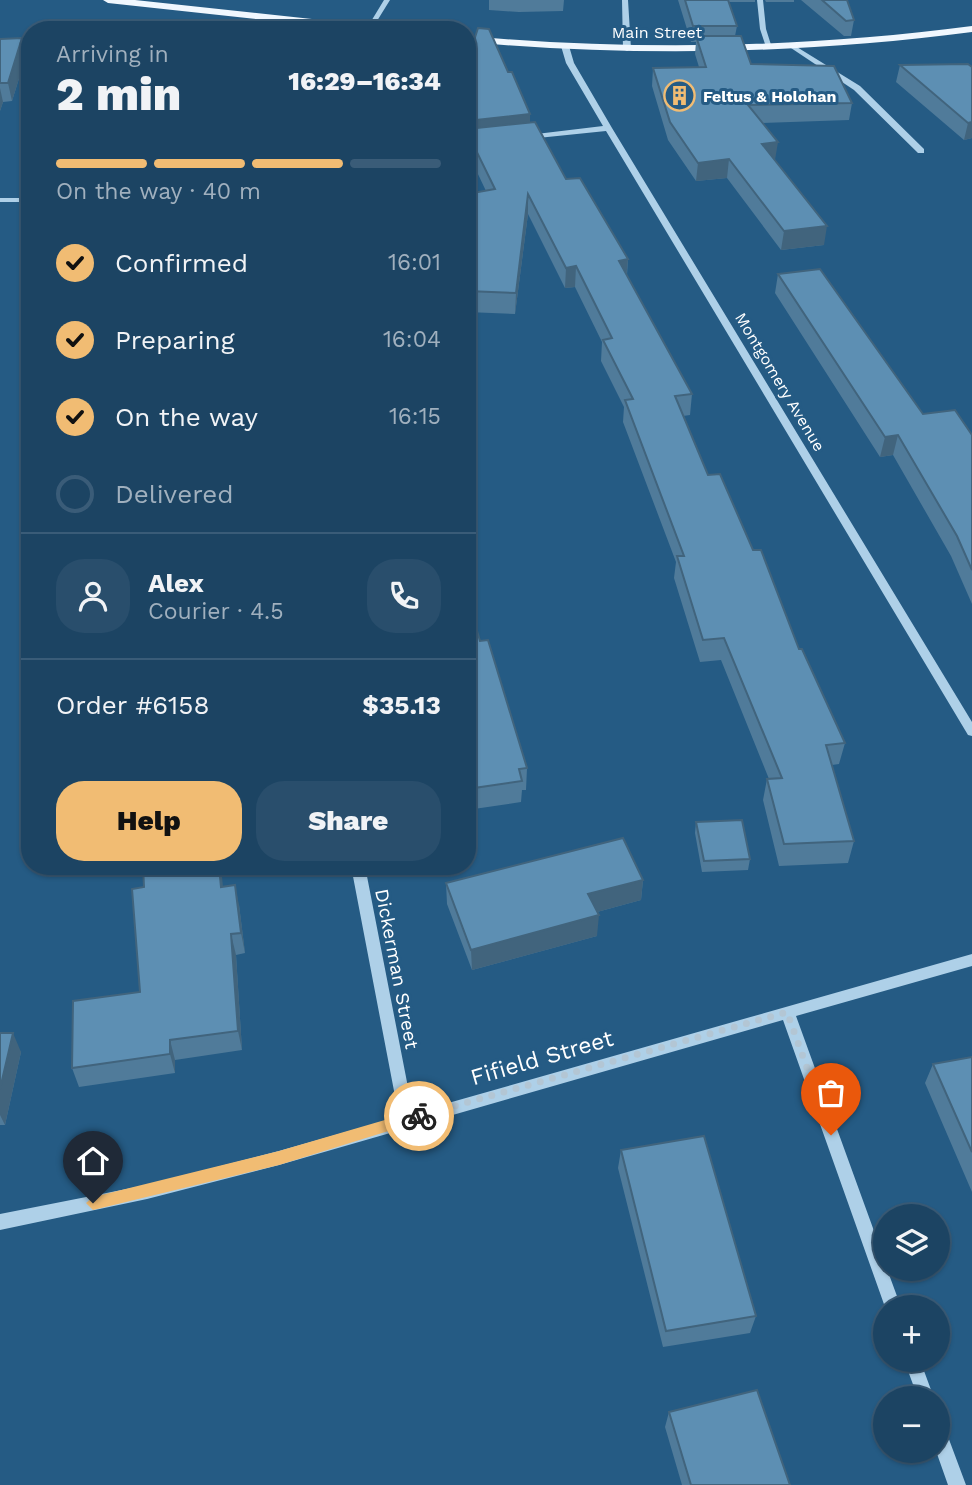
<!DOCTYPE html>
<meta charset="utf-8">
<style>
body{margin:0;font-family:"Work Sans",sans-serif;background:#294e6c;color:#f1f3f6;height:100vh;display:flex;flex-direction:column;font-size:26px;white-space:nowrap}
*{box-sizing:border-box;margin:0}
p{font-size:23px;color:#a0b0be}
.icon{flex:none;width:38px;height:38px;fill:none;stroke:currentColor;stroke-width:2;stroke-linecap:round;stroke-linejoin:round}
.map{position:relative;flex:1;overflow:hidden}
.sheet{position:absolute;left:21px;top:21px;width:455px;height:854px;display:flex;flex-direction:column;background:#1c4463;border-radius:28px;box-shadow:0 2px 5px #0004,0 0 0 2px #3a5c78}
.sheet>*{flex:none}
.controls{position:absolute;left:873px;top:1204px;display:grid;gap:14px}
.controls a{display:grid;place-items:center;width:77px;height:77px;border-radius:50%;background:#1c4463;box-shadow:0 2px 5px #0004,0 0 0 2px #3a5c78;font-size:35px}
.pin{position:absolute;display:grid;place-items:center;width:60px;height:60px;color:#fff;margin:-72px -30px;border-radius:50% 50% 50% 0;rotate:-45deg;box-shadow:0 0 7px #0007}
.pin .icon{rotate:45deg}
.courier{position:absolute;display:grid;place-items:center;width:70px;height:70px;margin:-35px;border:5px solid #f1bc73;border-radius:50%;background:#fff;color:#222;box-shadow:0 2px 9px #0007}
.summary em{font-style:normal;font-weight:800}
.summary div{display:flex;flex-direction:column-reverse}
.summary{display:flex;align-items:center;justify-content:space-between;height:119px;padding:0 35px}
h1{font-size:46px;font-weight:800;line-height:52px}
.bar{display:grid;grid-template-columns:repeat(4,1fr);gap:10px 7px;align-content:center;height:84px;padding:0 35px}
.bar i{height:9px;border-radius:5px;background:#3a5c78}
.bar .current{background:#f1bc73}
.bar p{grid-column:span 4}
.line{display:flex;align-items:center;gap:18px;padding:0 35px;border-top:2px solid #3a5c78}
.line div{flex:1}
.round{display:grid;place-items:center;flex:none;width:74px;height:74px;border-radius:28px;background:#294e6c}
ol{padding:0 35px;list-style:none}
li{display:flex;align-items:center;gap:21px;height:77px}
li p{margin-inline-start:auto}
li .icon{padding:7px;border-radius:50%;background:#f1bc73;color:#111;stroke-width:4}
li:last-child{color:#a0b0be}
li i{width:38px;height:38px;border:4px solid #3a5c78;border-radius:50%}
.button{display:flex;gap:14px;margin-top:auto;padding:14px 35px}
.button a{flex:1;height:80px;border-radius:28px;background:#f1bc73;color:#111;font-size:28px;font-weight:800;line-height:80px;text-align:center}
.button a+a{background:#294e6c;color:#f1f3f6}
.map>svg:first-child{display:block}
</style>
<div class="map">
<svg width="972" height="1485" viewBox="0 0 972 1485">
<rect width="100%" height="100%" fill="#255b84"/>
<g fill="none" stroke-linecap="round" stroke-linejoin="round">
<!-- minor -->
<path fill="#aed0e8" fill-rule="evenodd" d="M384,0H390L372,29H368L367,28Z
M622,0H628L631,49L627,51L623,49Z
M757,0H763L766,29L772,48L766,47L760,29Z
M565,44L569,46L574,63L612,128L972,722V736L968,735L606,131L528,139L524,137L528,135L603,126L566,63L561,46Z
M792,44L860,86L924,149V153H918L854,90L788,46Z
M0,198H30V202H0Z
M351,866H365L413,1113L972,954V966L796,1016L886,1264V1269H887L901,1307L886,1309L885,1307L783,1020L279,1165L147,1199L0,1230V1214L147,1185L279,1151L399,1117Z
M904,1360H920L934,1398H918Z
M938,1423L944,1426L966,1485H948L936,1451H938Z"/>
<!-- major -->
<path fill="#f0f7fe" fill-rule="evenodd" d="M103,0H135L386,27L391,30H356L108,3Z
M972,26V32C803,54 637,57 467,42V36C637,51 803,48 972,26Z"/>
</g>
<!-- wall -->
<path fill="#507b9a" d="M489,0H564L563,11L519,12L489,10Z
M678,0H755V2H728L737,26L735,36L751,64L852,103L849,120L762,123L775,160L824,245L781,250L727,178L696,181L668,140L652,86L653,68L699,67L695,54L696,42H691Z
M765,0H794V2H766Z
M801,0H847L854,20L851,36H844Z
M0,39L26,56L12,101L3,102L0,111Z
M467,53L508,72L530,114V122L566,179L628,259L627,275L692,394L690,415L683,416L708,475L753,550L799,649L845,743L839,764L832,765L854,841L848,863L779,866L763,800L767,779H769L721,660L700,662L674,578L676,562L623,422L624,407L601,361L602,342L575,287L565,288L528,214L515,314L467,312V194L486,191L467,151Z
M900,65L972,67V138L964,140L896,82Z
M778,274L923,414L972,435V604L951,556L893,455L880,457L775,293Z
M467,597L480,641L527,768L526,790H522L521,802L467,810Z
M696,822L750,859L748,870L702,872L695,833Z
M643,880L641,900L597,912V936L472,970L447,904L446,883Z
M144,887H223L239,905L245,953L236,955L242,1050L175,1060V1073L79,1087L72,1068L140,992Z
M0,1033L21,1052L5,1125H0Z
M972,1057V1192L925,1083L933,1064Z
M621,1150L756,1316L750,1333L663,1347L618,1168Z
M669,1412L790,1485H682L665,1427Z"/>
<!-- shaded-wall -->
<path fill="#41647d" d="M22,38L26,56L12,101L8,83Z
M0,88L3,102L0,111Z
M530,114V132H467V121Z
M972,122V138L964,140L968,123Z
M778,142L775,160L762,144Z
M729,159L727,178L696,181L698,163Z
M528,194V214L515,314L516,293Z
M827,226L824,245L781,250L784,231Z
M628,259L626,280L619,261Z
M576,266L575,287L565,288L566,268Z
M898,435L893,455L880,457L885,437Z
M219,866H221L225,908L221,887Z
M643,880L641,900L586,915L588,894Z
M235,885L239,905L245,953L241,933Z
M599,915L597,936L472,970L471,950Z
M231,934L236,955L242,1050L238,1031Z
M13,1033L21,1052L5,1125L0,1115V1089Z
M170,1040L175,1060V1073L170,1054Z"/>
<!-- building -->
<path fill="#5d8fb3" stroke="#41647d" stroke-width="2" d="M685,0H728L737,26H693Z
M822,0H847L854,20L846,21Z
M212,27L237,30H211Z
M478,28L489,29L508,72H512L530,114L467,121V53H470Z
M696,36H741L751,64L834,66L852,103L748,105L778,142L762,144L827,226L784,231L729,159L698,163L670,122L653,68L706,67Z
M22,38L8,83H0V39Z
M968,64L972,67V122L968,123L900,65Z
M535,122L566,179L580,178L628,259L619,261L692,394L675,396L708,475L720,474L753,550H761L799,649H802L845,743L826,745L854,841L784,844L767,779L782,778L724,638L703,640L677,556H684L625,400L633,399L603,340L612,338L576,266L566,268L528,194L516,293L467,291V194L495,189L467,132V129Z
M820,269L923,414L955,410L972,435V570L957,536L898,435L885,437L778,274Z
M467,597L480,641L488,640L527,768L519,769L522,781L467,789Z
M742,820L750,859L704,861L696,822Z
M623,838L643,880L588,894L599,915L471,950L446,883Z
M143,866H219L221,887L235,885L241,933L231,934L238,1031L170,1040V1054L72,1068L73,1001L140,992L132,889L144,887Z
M0,1033H13L0,1089Z
M972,1057V1152L933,1064Z
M704,1136L756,1316L666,1331L621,1150Z
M757,1390L790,1485H691L669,1412Z"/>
<!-- route -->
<path fill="#f1bc73" d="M419,1110L426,1116L424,1120L279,1165L93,1210L86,1203L93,1197L279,1151Z"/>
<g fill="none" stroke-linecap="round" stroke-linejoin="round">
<!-- done -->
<path stroke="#b3c6d4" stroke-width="7" stroke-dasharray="0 12.6" d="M419,1116L787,1012L831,1135"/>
</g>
<!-- icons -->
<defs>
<symbol id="building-ring" viewBox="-11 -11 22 22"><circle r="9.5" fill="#255b84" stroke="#f1bc73" stroke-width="1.5"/><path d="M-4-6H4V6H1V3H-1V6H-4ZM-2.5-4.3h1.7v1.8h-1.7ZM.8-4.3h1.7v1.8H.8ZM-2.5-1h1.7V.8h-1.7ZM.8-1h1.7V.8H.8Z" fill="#f1bc73"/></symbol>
</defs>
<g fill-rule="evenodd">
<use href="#building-ring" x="662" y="78" width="35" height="35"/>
</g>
<g text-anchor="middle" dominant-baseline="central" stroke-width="6" stroke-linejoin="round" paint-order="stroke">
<!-- far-street labels -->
<g font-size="16" fill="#fff" stroke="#255b84">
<text x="657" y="32">Main Street</text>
<text transform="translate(780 382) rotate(59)">Montgomery Avenue</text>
</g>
<!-- far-poi labels -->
<g font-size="16" font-weight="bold" fill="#fff" stroke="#255b84" text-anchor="start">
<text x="703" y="96">Feltus &amp; Holohan</text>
</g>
<!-- street labels -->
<g font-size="19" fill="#fff" stroke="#255b84">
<text transform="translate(397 969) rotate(79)">Dickerman Street</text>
</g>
<!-- near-street labels -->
<g font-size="23" fill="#fff" stroke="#255b84">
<text transform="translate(542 1058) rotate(-16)">Fifield Street</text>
</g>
</g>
</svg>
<div class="controls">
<a><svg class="icon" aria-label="layers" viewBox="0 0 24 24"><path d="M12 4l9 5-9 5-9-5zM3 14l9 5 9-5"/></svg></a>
<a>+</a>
<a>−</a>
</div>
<div class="pin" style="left:831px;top:1135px;background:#ea580c"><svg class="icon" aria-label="bag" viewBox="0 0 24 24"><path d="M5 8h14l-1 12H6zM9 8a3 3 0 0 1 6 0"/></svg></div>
<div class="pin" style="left:93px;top:1203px;background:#1f2937"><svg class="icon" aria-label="home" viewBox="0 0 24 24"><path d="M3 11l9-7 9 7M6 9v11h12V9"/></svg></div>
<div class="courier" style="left:419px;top:1116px"><svg class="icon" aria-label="bike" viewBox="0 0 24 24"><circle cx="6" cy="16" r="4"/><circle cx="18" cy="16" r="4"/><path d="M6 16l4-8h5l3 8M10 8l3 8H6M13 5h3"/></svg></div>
<section class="sheet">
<div class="summary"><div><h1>2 min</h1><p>Arriving in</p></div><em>16:29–16:34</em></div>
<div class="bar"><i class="current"></i><i class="current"></i><i class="current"></i><i></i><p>On the way · 40 m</p></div>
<ol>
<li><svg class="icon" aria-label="check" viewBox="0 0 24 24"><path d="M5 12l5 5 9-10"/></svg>Confirmed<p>16:01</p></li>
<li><svg class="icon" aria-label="check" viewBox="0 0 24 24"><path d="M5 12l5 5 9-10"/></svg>Preparing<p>16:04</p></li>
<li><svg class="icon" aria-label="check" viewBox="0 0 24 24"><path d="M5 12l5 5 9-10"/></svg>On the way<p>16:15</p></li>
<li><i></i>Delivered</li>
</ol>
<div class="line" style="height:126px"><a class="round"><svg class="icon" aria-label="person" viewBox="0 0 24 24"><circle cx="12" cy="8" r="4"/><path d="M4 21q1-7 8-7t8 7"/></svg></a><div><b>Alex</b><p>Courier · 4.5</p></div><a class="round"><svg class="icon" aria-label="phone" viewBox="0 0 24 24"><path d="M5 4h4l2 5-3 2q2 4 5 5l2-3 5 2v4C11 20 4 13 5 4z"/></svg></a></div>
<div class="line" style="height:91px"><div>Order #6158</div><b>$35.13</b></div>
<div class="button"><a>Help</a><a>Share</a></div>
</section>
</div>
